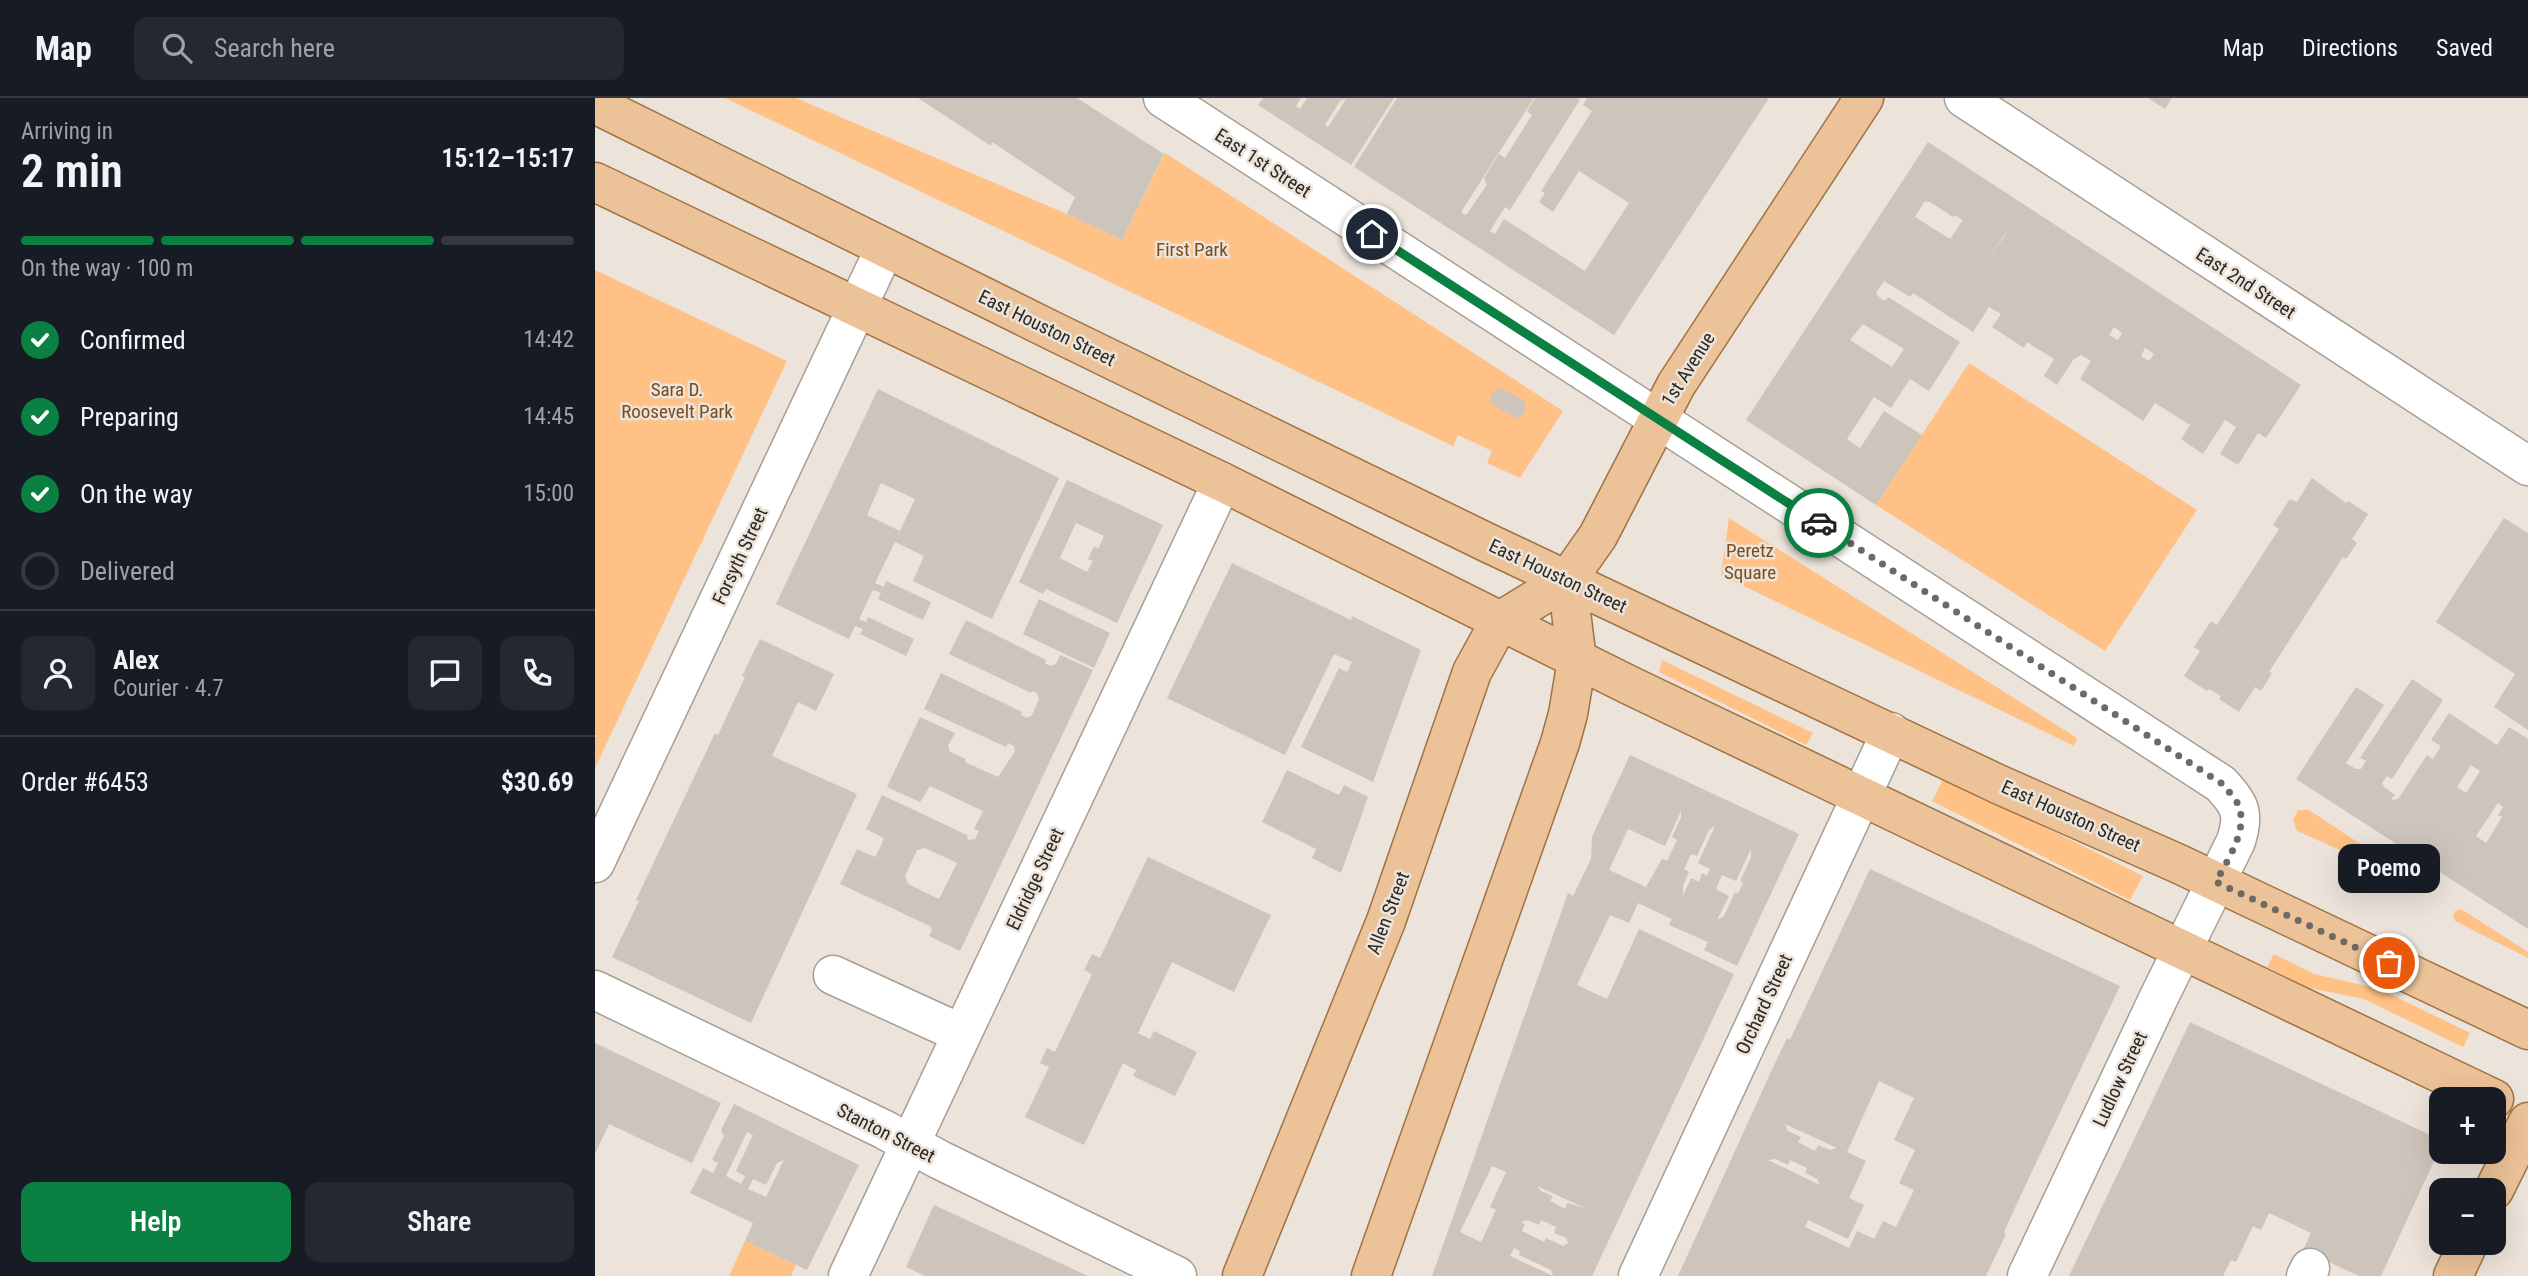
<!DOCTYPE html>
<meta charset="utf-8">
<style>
body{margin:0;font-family:"Roboto Condensed",sans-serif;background:#242831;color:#f1f3f6;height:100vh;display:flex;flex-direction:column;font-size:26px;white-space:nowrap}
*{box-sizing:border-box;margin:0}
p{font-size:23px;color:#9ea1a6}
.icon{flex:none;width:38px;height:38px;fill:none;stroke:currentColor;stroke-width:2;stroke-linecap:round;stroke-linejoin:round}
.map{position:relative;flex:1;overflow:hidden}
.details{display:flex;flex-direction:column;background:#171b24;width:595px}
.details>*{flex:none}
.buttons{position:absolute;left:1834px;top:989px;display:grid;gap:14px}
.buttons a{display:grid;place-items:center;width:77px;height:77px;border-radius:14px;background:#171b24;box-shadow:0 7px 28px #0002;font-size:35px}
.pin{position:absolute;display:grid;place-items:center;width:60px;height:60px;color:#fff;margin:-30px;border:4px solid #fff;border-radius:50%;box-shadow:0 2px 7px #0007}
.courier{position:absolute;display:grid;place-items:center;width:70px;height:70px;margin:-35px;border:5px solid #0b8043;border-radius:50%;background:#fff;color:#222;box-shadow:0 2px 9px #0007}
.bubble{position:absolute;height:49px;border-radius:14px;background:#171b24;box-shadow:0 7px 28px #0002;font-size:23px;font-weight:600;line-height:49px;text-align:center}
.headline em{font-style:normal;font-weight:600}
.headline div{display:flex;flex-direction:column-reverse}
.headline{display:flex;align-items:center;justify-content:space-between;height:119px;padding:0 21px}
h1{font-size:46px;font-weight:600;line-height:52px}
.bar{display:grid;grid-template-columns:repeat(4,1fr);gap:10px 7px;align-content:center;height:84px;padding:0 21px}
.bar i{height:9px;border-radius:5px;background:#363941}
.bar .active{background:#0b8043}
.bar p{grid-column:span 4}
.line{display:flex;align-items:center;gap:18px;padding:0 21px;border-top:2px solid #363941}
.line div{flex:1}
.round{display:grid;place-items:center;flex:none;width:74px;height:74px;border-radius:14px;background:#242831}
ol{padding:0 21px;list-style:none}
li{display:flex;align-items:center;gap:21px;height:77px}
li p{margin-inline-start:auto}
li .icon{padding:7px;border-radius:50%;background:#0b8043;color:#fff;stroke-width:4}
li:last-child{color:#9ea1a6}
li i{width:38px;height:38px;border:4px solid #363941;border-radius:50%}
.primary-button{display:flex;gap:14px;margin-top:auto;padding:14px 21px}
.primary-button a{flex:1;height:80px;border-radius:14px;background:#0b8043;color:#fff;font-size:28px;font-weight:600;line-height:80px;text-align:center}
.primary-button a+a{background:#242831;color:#f1f3f6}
header{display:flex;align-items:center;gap:42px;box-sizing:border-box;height:98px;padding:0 35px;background:#171b24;border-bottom:2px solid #363941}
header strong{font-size:33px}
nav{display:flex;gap:38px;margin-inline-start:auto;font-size:24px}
.search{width:490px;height:63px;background:#242831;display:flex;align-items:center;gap:18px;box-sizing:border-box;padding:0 24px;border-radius:14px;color:#9ea1a6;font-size:26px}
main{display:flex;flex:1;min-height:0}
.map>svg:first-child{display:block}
</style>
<header>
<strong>Map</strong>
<div class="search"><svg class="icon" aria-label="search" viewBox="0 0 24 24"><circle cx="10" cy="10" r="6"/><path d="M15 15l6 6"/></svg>Search here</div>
<nav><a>Map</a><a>Directions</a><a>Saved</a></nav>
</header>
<main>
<section class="details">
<div class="headline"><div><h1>2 min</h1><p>Arriving in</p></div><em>15:12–15:17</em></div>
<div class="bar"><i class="active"></i><i class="active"></i><i class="active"></i><i></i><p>On the way · 100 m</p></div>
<ol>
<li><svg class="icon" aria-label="check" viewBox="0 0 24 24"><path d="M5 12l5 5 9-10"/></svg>Confirmed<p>14:42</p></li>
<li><svg class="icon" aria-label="check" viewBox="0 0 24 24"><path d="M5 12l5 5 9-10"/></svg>Preparing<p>14:45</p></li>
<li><svg class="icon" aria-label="check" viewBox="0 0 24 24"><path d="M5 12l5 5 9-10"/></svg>On the way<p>15:00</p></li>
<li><i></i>Delivered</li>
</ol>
<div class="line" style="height:126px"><a class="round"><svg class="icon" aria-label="person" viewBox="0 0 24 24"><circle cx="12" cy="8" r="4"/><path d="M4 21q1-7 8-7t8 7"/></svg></a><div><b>Alex</b><p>Courier · 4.7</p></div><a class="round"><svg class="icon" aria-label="chat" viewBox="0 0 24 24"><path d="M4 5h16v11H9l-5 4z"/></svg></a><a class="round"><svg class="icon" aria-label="phone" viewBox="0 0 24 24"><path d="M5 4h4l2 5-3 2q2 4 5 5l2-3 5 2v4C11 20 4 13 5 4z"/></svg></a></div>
<div class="line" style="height:91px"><div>Order #6453</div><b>$30.69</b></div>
<div class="primary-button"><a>Help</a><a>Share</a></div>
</section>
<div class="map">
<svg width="1933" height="1178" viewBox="0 0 1933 1178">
<rect width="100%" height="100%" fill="#ece3da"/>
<!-- green -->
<path fill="#ffc185" d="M130,0H201L472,116L527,142L570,55L968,313L925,380L892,365L897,353L863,337L858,348Z
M0,172L192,263L0,670Z
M1374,265L1602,412L1510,553L1281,407Z
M1134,420L1482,640L1479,648L1126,477Z
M1067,562L1218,635L1211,647L1064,574Z
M1349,679L1548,778L1535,802L1337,703Z
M1703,712H1714L1797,767L1795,774L1702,733L1698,722Z
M1866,811L1933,854V860L1860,823L1858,817L1860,813Z
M1679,856L1719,876L1785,891L1875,935L1868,949L1769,901L1714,890L1672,869Z
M150,1143L201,1167L196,1178H134Z"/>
<!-- building -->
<path fill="#cdc4bb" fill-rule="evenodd" d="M323,0H482L569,56L527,142L472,116L480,99L397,44L396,48Z
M668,0H706L701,8L705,11L712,0H799L756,67L663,7ZM751,1L733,29L730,27L745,3Z
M802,0H939L866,114L871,117L892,87L889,80L904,56L910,60L937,17L932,13L940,0H982L985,2L915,112L910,109L895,133L900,136L909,121L990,173L1034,105L984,73L958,114L944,104L950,95L946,93L997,13L988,7L992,0H1174L1019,237L759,69Z
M1553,0H1577L1570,11Z
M1333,44L1706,287L1671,340L1663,335L1643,367L1625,356L1641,329L1630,322L1608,356L1586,341L1595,327L1560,305L1548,323L1485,281L1496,263L1486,257L1478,262L1462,287L1449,278L1459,261L1432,244L1429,250L1397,229L1406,216L1394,209L1378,234L1318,195L1315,199L1289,183L1281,195L1285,200L1290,203L1293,199L1365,244L1334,293L1315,281L1296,310L1279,299L1252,341L1265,350L1289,313L1327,337L1281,407L1151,322ZM1329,104H1335L1358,119L1359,117L1368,122L1355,141L1320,119ZM1410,136H1411L1391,164ZM1268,226L1309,251L1297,269L1255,242ZM1519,229L1527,235L1523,242L1514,237ZM1550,250L1559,256L1554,263L1546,258Z
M906,290L929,303L931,310L928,317L922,320L896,306L895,299L899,293Z
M283,291L464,380L397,521L318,483L329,458L300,444L280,485L289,489L291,483L336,504L328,522L283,501L286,495L278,492L264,521L271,524L273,519L319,541L311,558L265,536L268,531L260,528L254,541L181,506ZM286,385L320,401L305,433L272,417Z
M1717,380L1751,405L1753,403L1773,416L1757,441L1762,445L1751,461L1748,459L1674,574L1677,575L1666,593L1660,589L1644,614L1624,601L1626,598L1614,591L1612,593L1589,578L1605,553L1599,549L1616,523L1622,527L1684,431L1678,427L1695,401L1702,404Z
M472,382L568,427L522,525L451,491L448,496L424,484ZM481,425L509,438L503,451L499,448L493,461L498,463L492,474L465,460Z
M1909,420L1933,435V632L1899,609L1920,576L1841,524Z
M637,465L756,522L757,518L826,552L778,684L706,649L744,570L752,574L757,564L739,556L690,657L572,600Z
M444,501L515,535L499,570L428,536Z
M371,522L451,562L450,565L455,568L461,566L465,557L498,572L365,853L334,838L337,832L335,828L245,786L262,751L280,759L285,750L289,740L271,731L287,697L372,737L373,742L380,741L384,733L379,731L388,713L335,688L325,704L292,689L325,619L360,635L353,648L355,654L371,661L370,664L403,679L420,653L419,648L413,645L411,649L329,611L346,575L427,614L426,617L432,620L437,617L444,601L442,595L437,593L436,595L354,556ZM330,750L362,765L344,801L313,786L310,778L322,752Z
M165,541L239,576L221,613L203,604L177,658L262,696L156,925L17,859L44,803L41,802L120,635L123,637L150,579L147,578Z
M1817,581L1848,602L1797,681L1792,678L1787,685L1789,689L1800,697L1796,702L1803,701L1832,657L1838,661L1846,648L1836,642L1854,615L1902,647L1914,629L1933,641V831L1701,681L1761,589L1789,607L1751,665L1761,671H1766L1771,663L1765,660ZM1876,667L1885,673L1871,695L1862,689ZM1903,705L1908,709L1903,717L1907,719L1891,745L1881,738Z
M1035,657L1204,736L1142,868L1109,852L1113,844L1074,827L1077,821L1043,805L1034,825L1015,817L982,887L1012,901L1044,831L1139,876L997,1178H958L956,1172L924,1157L925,1153L919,1150L915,1158L958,1178H837L973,795L978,798L996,761L997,739ZM1086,713V719L1077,739L1082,742L1072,763L1067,761L1051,789L1014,772L1033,731L1070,748ZM1120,728L1103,765L1115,771L1112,778L1107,775L1104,784L1096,780L1088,798V788L1094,774L1089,771L1096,756L1102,758L1114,732ZM1156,751V760L1145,783L1148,785L1143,796L1140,794L1129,818L1122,822L1134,798L1121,791L1127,777L1141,783ZM897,1068L911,1074L895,1109L901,1112L886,1144L865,1134ZM942,1088L990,1110L972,1105L970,1111L955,1103L958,1098L946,1093ZM932,1122L944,1127L946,1122L961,1129L959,1135L971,1140L973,1145L968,1148L951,1140L949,1144L927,1133L930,1126L926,1124Z
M692,672L744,697L749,687L773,699L746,775L717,760L721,751L667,724Z
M553,759L676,817L639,894L577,864L543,935L555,941L559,933L602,954L580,998L538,978L541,972L528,965L489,1047L430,1019L454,969L445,965L452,950L460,954L497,876L489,872L497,856L505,860Z
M1275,771L1525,888L1424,1101L1409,1134L1411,1136L1391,1178H1083L1175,976L1192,940L1195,942ZM1284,983L1319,1000L1299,1042L1320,1052L1304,1085L1319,1092L1301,1129L1288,1123L1279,1141L1262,1133L1254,1150L1210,1129L1213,1122L1253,1141L1269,1107L1254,1100L1271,1063L1252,1054ZM1190,1026L1242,1050L1235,1052L1223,1047L1220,1053L1203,1044L1206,1039L1193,1033ZM1180,1061L1193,1067L1195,1062L1212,1070L1210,1075L1222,1081L1225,1087L1173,1062Z
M1595,924L1846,1042V1048L1786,1178H1764L1708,1152L1716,1135L1674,1115L1666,1132L1658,1128L1641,1164L1636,1162L1628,1178H1474Z
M0,945L126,1005L97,1065L14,1026L0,1056Z
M139,1006L264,1067L212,1172L150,1143L158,1125L95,1095L108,1070L118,1075L123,1065L117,1062L129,1038L126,1032ZM152,1034L158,1037L141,1073L150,1078L146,1086L131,1078ZM189,1062L171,1099L153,1091L158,1081L171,1087L182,1065Z
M339,1107L493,1178H330L311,1169Z"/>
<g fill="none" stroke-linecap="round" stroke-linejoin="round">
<defs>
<path id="minor" d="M568,0L1626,686C1645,707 1650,715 1641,743L1564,899L1432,1178
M1369,0L1933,368
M0,765L290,150
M238,877L367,936
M0,892L288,1031L345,1062L582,1178
M253,1178L627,384
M1043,1178L1296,634
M1711,1178L1715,1170"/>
<path id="major" d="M0,6L460,234L893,445L1405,687L1584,766L1933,932
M0,84L627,384L1034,587L1899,1001
M1899,1092L1933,1024
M647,1178L791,823L877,574L905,523L972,482
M776,1178L965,645L973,616L982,562L972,482L1003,438L1081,287L1269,0
M1858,1178L1874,1144"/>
</defs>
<!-- minor casing -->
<use href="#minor" stroke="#a79e96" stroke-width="41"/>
<!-- major casing -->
<use href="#major" stroke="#a07243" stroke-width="41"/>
<!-- minor -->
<use href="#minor" stroke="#fff" stroke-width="38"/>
<!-- major -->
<use href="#major" stroke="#ecc298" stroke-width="38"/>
</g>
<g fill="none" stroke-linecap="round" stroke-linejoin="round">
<!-- done -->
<path stroke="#6f6964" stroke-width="7" stroke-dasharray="0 12.6" d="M1224,425L1626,685C1633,693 1643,702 1645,712C1651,736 1631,764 1621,784L1794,865"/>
<!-- route -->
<path stroke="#0b8043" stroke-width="9" d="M777,136L1224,425"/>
</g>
<g text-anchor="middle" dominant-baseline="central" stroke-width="5" stroke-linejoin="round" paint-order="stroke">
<!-- street labels -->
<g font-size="19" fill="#2b2825" stroke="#ece3da">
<text transform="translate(668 65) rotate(33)">East 1st Street</text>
<text transform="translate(1651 185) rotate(33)">East 2nd Street</text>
<text transform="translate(452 230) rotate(26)">East Houston Street</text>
<text transform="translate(1093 271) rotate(-58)">1st Avenue</text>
<text transform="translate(145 458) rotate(-65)">Forsyth Street</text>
<text transform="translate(963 478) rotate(25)">East Houston Street</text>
<text transform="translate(1476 718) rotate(24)">East Houston Street</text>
<text transform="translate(440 781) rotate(-65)">Eldridge Street</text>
<text transform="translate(793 815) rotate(-69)">Allen Street</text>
<text transform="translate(1169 906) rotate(-65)">Orchard Street</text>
<text transform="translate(1525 981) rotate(-65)">Ludlow Street</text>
<text transform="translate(291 1035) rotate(27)">Stanton Street</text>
</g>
<!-- park labels -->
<g font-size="19" fill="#784d1e" stroke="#ece3da">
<text x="597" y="151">First Park</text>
<text x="82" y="291">Sara D.<tspan x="82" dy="22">Roosevelt Park</tspan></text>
<text x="1155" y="452">Peretz<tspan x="1155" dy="22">Square</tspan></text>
</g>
</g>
</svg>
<div class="buttons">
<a>+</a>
<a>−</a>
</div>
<div class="pin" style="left:1794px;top:865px;background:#ea580c"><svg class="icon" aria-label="bag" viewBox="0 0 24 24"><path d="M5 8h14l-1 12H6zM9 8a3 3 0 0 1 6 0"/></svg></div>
<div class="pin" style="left:777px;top:136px;background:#1f2937"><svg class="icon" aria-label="home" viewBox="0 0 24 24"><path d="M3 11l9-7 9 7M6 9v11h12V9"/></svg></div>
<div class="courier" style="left:1224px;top:425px"><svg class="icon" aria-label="car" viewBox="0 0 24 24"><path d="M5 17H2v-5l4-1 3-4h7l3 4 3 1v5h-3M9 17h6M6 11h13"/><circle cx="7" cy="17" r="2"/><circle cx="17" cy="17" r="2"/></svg></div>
<div class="bubble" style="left:1743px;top:746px;width:102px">Poemo</div>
</div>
</main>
